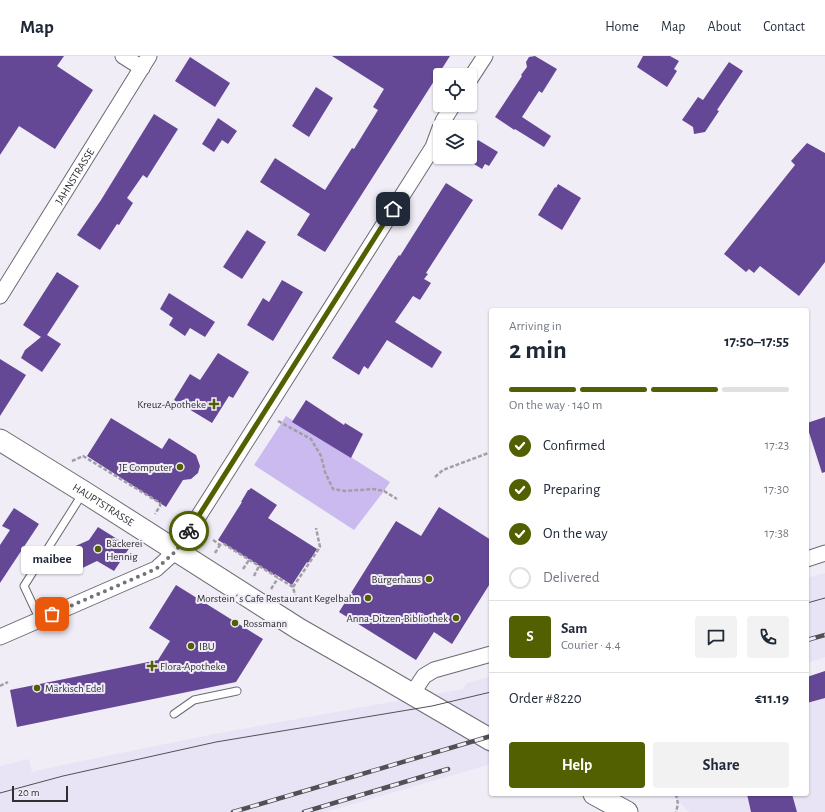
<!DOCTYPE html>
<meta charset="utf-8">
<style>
body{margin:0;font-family:"Alegreya Sans",sans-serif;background:#f2f2f3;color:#1f2937;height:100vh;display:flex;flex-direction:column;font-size:15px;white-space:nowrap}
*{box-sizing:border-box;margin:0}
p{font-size:13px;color:#747a83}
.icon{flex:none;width:22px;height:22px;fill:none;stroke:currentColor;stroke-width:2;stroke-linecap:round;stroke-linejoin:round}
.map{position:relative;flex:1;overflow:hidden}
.side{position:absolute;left:489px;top:252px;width:320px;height:488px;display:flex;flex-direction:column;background:#fff;border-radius:4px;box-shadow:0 1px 3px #0004}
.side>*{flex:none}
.controls{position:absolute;left:433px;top:12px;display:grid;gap:8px}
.controls a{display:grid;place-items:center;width:44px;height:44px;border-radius:4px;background:#fff;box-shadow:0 1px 3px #0004;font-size:20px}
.scale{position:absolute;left:12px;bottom:10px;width:56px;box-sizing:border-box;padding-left:4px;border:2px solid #302f32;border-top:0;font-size:11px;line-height:14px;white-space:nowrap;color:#302f32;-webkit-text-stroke:3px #f0edf6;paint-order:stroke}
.pin{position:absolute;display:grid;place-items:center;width:34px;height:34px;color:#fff;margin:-17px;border-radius:8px;box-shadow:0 2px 6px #0006}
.courier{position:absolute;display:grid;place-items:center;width:40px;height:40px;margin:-20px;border:3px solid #536001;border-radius:50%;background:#fff;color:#222;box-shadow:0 1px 5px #0007}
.bubble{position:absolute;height:28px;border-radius:4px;background:#fff;box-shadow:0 1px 3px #0004;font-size:13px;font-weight:600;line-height:28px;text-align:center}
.head em{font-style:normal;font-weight:600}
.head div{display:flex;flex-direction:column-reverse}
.head{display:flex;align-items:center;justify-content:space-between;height:68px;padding:0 20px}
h1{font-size:26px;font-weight:600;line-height:30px}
.bar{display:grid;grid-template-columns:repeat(4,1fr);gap:6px 4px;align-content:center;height:48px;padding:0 20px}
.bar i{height:5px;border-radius:3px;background:#e0e1e3}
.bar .current{background:#536001}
.bar p{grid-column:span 4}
.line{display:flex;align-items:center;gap:10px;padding:0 20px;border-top:1px solid #e0e1e3}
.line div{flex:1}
.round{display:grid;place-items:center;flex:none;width:42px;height:42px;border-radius:4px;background:#f2f2f3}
ol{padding:0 20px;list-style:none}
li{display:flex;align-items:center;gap:12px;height:44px}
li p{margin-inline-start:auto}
li .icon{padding:4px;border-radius:50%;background:#536001;color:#fff;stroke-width:4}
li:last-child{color:#747a83}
li i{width:22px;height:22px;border:2px solid #e0e1e3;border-radius:50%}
.primary-button{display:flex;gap:8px;margin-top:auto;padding:8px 20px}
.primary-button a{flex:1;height:46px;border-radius:4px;background:#536001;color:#fff;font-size:16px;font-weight:600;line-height:46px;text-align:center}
.primary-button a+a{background:#f2f2f3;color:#1f2937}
header{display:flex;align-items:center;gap:24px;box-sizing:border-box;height:56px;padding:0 20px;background:#fff;border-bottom:1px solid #e0e1e3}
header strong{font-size:19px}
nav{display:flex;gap:22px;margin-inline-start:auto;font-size:14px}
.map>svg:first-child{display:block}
</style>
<header>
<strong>Map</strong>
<nav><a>Home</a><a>Map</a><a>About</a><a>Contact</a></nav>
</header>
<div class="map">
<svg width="825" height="756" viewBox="0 0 825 756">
<rect width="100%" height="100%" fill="#f0edf6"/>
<!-- built -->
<path fill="#e9e4f5" d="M825,517V601L807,607V522Z
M825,615V756H689L673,740L672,738H807V621Z
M491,620V708L326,756H0V710L29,703L32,716L62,709L214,678L463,633L467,627Z"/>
<!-- green -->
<path fill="#cbbaef" d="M286,360L390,426L384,435L354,474L254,409Z"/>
<!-- building -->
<path fill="#654895" d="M0,0H64L57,10L93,34L55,93L19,70L0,99Z
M332,0H450L325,196L297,179L310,158L260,126L275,102L325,134L352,92L354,93L378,54L373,51L384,33Z
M535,0L557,13L542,37L539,35L522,61L551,80L544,91L515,73L514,74L513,73L495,61L522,20L521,19L527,11L526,6L529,1Z
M643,0H670L679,5L674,13L677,15L667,31L637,11Z
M190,1L230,27L215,51L175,25Z
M729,6L743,15L717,54L719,55L705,76L694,78L693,71L682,64L698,41L703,44Z
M316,31L333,42L309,81L292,70Z
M154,58L178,73L147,122L143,119L127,142L133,147L119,169L117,168L100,194L77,179L101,144Z
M218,62L237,75L228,88L222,84L214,96L202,88Z
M478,84L498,96L489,110L485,108L482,113L466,103L467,101H470V96Z
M807,87L825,97V206L799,240L760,210L754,217L749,213L746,216L724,198L795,109L791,105Z
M446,127L473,144L426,217L428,218L424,223L431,227L420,244L413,240L395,266L442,296L432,312L387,284L368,313L364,310L359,319L332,302L399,199L400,200Z
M558,128L581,142L562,174L538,159L555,131L556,132Z
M247,174L266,186L242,223L223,211Z
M57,216L79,230L47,279L61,288L42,316L21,302L25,294L41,281L23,269Z
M282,224L303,236L273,285L247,269L263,242L269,246Z
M169,237L215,266L205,281L190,272L185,280L169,269L173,262L160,253Z
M218,297L249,316L233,342L229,340L212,367L174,344L190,318L200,324Z
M0,303L26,319L0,360Z
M306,344L344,369L345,367L363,378L351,402L292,366Z
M825,361V416L822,417L807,370V367Z
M111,362L162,393L169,382L196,399L200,410L198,417L191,423L183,424L166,451L87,400Z
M251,432L277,449L268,462L317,493L308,507L307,506L292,529L275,518L274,519L218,484L242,446H241L248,434H249Z
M439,451L491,484V526L452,588L434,576L416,604L339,556L396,465L421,480Z
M14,452L39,468L0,527V489L10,474L2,470Z
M98,471L130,491L114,515L97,505L70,518L60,497L89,484Z
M176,529L263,583L236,626L17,671L10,634L158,604L170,585L149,572Z
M825,615V642L807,647V621Z
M747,738H792L797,756H751Z"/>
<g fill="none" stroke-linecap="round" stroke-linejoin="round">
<defs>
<path id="lane" d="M40,564L24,530L83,437
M174,658L194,644L237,635"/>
<g id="street">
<path d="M123,0L142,12"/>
<path d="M470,23L485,0"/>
<path d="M441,71L443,65L453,49"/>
<path id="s1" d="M0,240L149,0"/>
<path d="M807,503L825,497"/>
<path d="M0,581L156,513L176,495L186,480L433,91L440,72"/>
<path d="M412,638L424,620L434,614L491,598"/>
</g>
<g id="secondary">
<path id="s2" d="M0,384L84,436L299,573L376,617L491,684"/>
<path d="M594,738L627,756"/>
</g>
</defs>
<!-- lane casing -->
<use href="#lane" stroke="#6d6b73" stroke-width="9"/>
<!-- street casing -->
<use href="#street" stroke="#6d6b73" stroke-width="17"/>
<!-- secondary casing -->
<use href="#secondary" stroke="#6d6b73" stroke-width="23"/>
<!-- path -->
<path stroke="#a19fa6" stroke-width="2.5" stroke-dasharray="4 2" stroke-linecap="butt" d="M278,365L311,383L321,400L325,416L333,433L345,435L373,433L384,435L397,443
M72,405L83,400L160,447V450L155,458
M435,421L443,414L491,396
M213,484L220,489L224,488L293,531L297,547
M215,497L220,489
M243,513L249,504
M254,520L259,510
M293,531L320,491L316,472
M271,533L278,522
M0,630L8,626
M676,738L678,748L676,756"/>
<!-- lane -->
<use href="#lane" stroke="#fff" stroke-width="7"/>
<!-- street -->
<use href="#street" stroke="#fff" stroke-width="15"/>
<!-- secondary -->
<use href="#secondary" stroke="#fff" stroke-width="21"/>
<!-- tram -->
<path stroke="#515054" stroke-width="1" d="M807,547L825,542
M0,737L63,720L216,686L432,650L491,636"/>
<defs>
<path id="rail" d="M807,584L825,579
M233,756L491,680
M304,756L448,713"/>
</defs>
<!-- rail casing -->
<use href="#rail" stroke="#515054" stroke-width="4.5"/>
<!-- rail -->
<use href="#rail" stroke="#f0edf6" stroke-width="3" stroke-dasharray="9" stroke-linecap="butt"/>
</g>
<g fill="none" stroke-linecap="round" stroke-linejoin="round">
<!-- done -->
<path stroke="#737277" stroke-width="4" stroke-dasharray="0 7.2" d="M52,558L156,513L176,495L189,475"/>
<!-- route -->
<path stroke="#536001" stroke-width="5" d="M189,475L393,153"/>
</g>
<!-- markers -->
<g fill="#536001" stroke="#f0edf6" stroke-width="1.5">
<path d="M212 342h4v4h4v4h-4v4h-4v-4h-4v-4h4z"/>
<circle cx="180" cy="411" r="4"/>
<circle cx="98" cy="493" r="4"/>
<circle cx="429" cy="523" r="4"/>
<circle cx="368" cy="542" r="4"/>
<circle cx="456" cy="562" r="4"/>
<circle cx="235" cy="567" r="4"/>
<circle cx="191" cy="590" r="4"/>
<path d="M150 604h4v4h4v4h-4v4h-4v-4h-4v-4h4z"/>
<circle cx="37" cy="632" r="4"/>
</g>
<g text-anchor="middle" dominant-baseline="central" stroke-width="4" stroke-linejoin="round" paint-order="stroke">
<!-- street labels -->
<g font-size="11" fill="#302f32" stroke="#f0edf6">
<text stroke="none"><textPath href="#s1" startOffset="141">JAHNSTRASSE</textPath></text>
<text stroke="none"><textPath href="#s2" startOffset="122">HAUPTSTRASSE</textPath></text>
</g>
<!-- poi labels -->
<g font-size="11" fill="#302f32" stroke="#f0edf6" text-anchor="end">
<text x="206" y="348">Kreuz-Apotheke</text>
<text x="172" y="411">JE Computer</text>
<text x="106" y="487" text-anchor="start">Bäckerei<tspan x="106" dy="13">Hennig</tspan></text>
<text x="421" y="523">Bürgerhaus</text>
<text x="360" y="542">Morstein´s Cafe Restaurant Kegelbahn</text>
<text x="448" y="562">Anna-Ditzen-Bibliothek</text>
<text x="243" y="567" text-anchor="start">Rossmann</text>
<text x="199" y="590" text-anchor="start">IBU</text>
<text x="160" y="610" text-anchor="start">Flora-Apotheke</text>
<text x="45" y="632" text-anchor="start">Märkisch Edel</text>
</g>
</g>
</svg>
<div class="controls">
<a><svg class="icon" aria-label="locate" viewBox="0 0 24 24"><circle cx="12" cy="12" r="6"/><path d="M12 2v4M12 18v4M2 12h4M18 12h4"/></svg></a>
<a><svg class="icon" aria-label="layers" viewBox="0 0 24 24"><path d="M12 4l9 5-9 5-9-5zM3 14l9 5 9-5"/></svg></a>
</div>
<div class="scale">20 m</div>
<div class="pin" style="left:52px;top:558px;background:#ea580c"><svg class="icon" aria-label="bag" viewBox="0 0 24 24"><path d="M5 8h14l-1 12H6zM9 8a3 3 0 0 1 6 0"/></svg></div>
<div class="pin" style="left:393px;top:153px;background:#1f2937"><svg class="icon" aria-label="home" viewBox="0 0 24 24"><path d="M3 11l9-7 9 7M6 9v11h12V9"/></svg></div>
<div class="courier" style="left:189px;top:475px"><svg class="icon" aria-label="bike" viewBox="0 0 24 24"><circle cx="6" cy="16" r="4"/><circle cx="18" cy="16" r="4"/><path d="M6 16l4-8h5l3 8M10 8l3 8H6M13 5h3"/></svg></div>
<div class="bubble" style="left:21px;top:490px;width:62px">maibee</div>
<section class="side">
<div class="head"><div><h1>2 min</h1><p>Arriving in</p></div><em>17:50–17:55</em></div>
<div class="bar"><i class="current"></i><i class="current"></i><i class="current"></i><i></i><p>On the way · 140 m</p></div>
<ol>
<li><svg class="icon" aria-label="check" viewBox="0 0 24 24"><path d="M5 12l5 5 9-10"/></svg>Confirmed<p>17:23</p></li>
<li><svg class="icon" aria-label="check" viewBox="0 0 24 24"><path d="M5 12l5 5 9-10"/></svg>Preparing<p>17:30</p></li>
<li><svg class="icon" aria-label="check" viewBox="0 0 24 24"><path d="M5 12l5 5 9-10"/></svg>On the way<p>17:38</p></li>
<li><i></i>Delivered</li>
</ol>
<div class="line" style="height:72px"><b class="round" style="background:#536001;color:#fff">S</b><div><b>Sam</b><p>Courier · 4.4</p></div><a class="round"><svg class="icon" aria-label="chat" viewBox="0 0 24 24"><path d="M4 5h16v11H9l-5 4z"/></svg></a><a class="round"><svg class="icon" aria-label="phone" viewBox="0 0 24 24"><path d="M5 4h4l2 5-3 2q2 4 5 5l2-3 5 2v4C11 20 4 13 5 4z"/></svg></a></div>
<div class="line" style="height:52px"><div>Order #8220</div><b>€11.19</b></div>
<div class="primary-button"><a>Help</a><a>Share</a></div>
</section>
</div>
